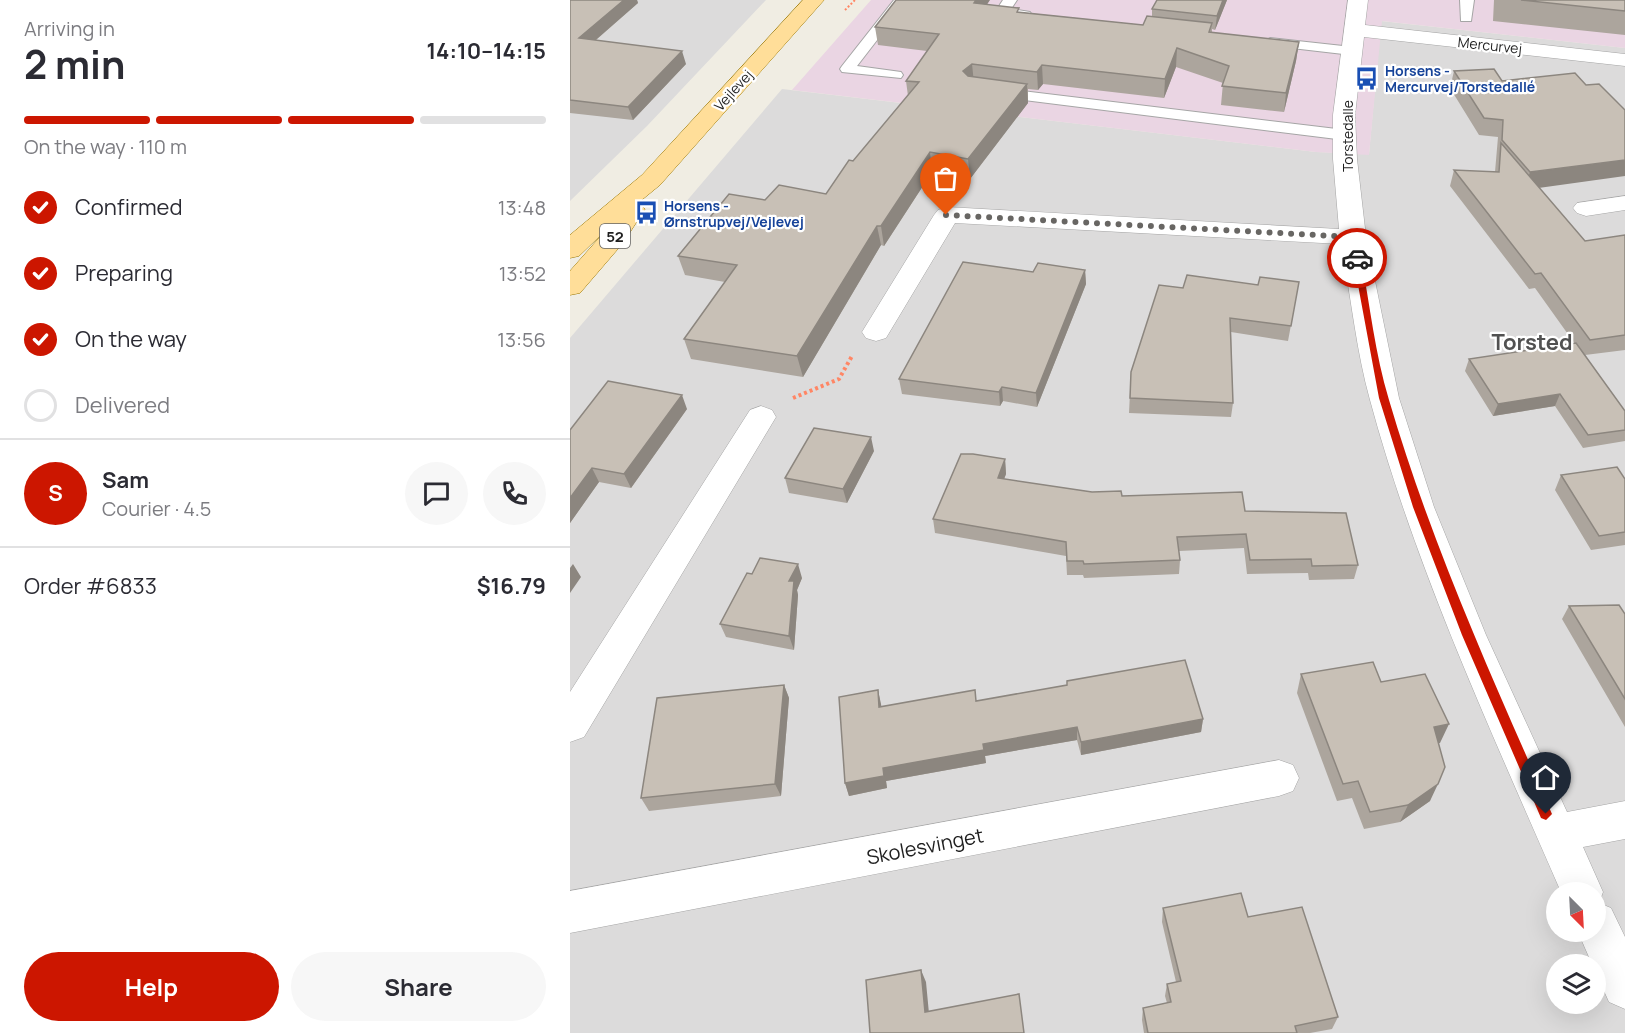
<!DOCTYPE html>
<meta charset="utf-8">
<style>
body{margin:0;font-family:Manrope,sans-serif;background:#f7f7f7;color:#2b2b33;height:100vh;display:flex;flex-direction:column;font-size:22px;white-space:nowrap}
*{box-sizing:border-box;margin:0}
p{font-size:20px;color:#7c7c81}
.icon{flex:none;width:33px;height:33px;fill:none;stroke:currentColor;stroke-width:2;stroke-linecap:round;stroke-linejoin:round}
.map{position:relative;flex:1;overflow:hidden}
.details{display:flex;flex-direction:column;background:#fff;width:570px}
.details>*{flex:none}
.needle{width:39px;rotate:156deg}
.tools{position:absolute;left:976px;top:882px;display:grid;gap:12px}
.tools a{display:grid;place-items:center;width:60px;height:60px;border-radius:50%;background:#fff;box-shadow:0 6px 24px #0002;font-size:30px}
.pin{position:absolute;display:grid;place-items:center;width:51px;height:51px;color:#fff;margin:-62px -26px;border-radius:50% 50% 50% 0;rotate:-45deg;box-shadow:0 0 6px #0007}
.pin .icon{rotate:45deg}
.courier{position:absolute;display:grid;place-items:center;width:60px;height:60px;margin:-30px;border:4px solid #cc1600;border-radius:50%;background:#fff;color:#222;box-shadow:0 2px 8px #0007}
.headline em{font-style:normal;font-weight:700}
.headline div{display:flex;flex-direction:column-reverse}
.headline{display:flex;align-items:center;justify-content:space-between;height:102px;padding:0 24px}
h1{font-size:39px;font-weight:700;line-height:45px}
.bar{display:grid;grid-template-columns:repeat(4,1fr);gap:9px 6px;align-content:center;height:72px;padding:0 24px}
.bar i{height:8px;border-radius:4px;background:#e1e1e2}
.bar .on{background:#cc1600}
.bar p{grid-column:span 4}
.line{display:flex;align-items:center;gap:15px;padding:0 24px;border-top:2px solid #e1e1e2}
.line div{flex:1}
.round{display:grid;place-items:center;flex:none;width:63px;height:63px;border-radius:32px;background:#f7f7f7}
ol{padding:0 24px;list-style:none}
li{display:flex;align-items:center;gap:18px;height:66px}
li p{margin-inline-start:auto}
li .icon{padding:6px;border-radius:50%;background:#cc1600;color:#fff;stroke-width:4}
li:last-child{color:#7c7c81}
li i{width:33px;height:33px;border:3px solid #e1e1e2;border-radius:50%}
.cta{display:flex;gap:12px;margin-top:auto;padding:12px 24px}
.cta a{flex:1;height:69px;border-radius:36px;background:#cc1600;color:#fff;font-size:24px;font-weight:700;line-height:69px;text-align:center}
.cta a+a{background:#f7f7f7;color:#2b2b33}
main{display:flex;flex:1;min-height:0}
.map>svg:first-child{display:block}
</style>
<main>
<section class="details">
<div class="headline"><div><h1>2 min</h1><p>Arriving in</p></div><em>14:10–14:15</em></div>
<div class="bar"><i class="on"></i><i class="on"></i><i class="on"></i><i></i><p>On the way · 110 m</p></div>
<ol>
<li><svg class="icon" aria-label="check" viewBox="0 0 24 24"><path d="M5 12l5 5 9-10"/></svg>Confirmed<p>13:48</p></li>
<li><svg class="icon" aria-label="check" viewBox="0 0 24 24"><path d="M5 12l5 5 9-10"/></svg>Preparing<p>13:52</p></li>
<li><svg class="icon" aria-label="check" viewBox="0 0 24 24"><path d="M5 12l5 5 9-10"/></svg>On the way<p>13:56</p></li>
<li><i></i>Delivered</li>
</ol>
<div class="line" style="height:108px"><b class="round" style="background:#cc1600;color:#fff">S</b><div><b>Sam</b><p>Courier · 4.5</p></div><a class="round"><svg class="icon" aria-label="chat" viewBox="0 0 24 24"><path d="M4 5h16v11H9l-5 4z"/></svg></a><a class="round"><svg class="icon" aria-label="phone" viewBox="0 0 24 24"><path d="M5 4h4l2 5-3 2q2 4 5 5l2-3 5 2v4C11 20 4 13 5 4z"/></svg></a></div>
<div class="line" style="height:78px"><div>Order #6833</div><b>$16.79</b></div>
<div class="cta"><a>Help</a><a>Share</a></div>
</section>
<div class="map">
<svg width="1055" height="1033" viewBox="0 0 1055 1033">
<rect width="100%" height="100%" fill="#f0ede3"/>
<!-- residential -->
<path fill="#dcdbdb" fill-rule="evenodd" d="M0,0H196L77,126L0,201Z
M811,21L1055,48V1033H0V338L212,89L746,152L799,154ZM987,892H1026V932H987ZM987,964H1026V1004H987Z"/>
<!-- industrial -->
<path fill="#ead5e3" d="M301,0H1055V48L812,21L799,155L746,152L222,90Z"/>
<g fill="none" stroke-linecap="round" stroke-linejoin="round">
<defs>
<path id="lane" d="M324,0H338L287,66L331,72L333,75L331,78L272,72L270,69L272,66Z
M433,0H447L441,9L460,12L462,15L455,19L427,15L425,12Z
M890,0H904L901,21H891Z
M700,38L782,47L789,51L782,55L695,45L693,42Z
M428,88L775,130L783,135L775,140L423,96L420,93Z"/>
<path id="street" d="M778,0H798L795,25L1055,54V66L794,37L785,115L787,159L796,237L829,398L864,507L916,635L997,812L1055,801V839L1013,847L1033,892L1029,903L1041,908L1055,937V1009L1039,1002L1026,973V964H1022L1008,932H1026V892H991C922,733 846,570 800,400C786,350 781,296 771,244L385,223L316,338L306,341L296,338L292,332L364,215L368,210L377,207L769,229L763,159V115Z
M1055,196V210L1016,216L1007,213L1003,208L1007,203Z
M191,406L202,410L206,417L14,737L0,742V692L180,410Z
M709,760L723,765L729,778L723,791L709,796L0,933V891Z"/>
<path id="primary" d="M233,0H254L90,185L68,203L75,209L53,243L10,293L0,295V271L37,229L9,256L0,258V235L72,175Z"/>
</defs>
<!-- lane casing -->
<use href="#lane" stroke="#a5a5a5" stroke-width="2"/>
<!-- street casing -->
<use href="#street" stroke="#a5a5a5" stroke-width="1"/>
<!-- primary casing -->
<use href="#primary" stroke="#987600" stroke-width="1"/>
<!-- path-far1 -->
<path stroke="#ff8665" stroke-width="2" stroke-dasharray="2 2" stroke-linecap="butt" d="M275,10L285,0"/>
<!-- path -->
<path stroke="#ff8665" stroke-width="4" stroke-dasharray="3 3" stroke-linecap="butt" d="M223,398L269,379L282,356"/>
<!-- lane -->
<use href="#lane" fill="#fff" fill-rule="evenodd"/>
<!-- street -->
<use href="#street" fill="#fff" fill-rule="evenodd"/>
<!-- primary -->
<use href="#primary" fill="#ffde99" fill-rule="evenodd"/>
</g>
<!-- wall -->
<path fill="#aca59d" d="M0,0H67L68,3L26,40L116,64L63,120L0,113Z
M657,0L645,30L642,29V33L729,42L726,61L714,112L651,105L653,83L606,67L594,98L473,84L468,90L458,89V103L400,179L362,172L314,246L311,245L233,377L121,359L114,339L155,282L115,275L108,256L195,200L256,194L338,96L336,81L357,51L308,45L305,27L417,5L449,12L573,25L582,17V9Z
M924,0H1055V35L923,21Z
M924,69L969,188L1015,241L1055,235V350L1015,355L1055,411V441L1013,448L985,406L923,416L895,371L899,359L1005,344L965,288L959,289L880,186L884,170L925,172L928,137L909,135L880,88L884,71Z
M515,270L516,284L467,407L433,401L430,406L332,394L329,379L463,272Z
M729,282L718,341L661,332L663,403L661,417L559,413L561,372L613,288L688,285Z
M117,409L61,488L29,482L0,523V430Z
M304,451L277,503L219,493L215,478Z
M435,459L436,474L434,479L522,492L675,511L788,565L784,579L739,580L738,573L677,574L674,548L609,551L610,560L609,574L514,578L513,575H497L496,556L365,533L363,519Z
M991,475L1055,479V545L1021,550L985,490Z
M182,574L232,578L227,590L228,595L224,650L156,637L150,624Z
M999,606L1055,614V727L992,619Z
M731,674L811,682L870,743H869L860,801L830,822L794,829L782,798L767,801L727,693Z
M497,681L633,719L631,732L511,755L507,740L415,756L416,763L316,781L317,788L279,796L275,783L308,690L311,707L406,701L497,685Z
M214,685L219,698L211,796L79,811L71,798Z
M593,908L678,917L768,1017L762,1029L740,1033H574L572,1020L573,1008L597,1003L595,996L597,984L606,982L592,922Z"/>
<!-- shaded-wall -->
<path fill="#8c867f" d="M54,0H67L68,3L13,51L9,38Z
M406,0H420L406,21L404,3Z
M653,0H657L645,30L647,16Z
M729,42L726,61L714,112L716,93Z
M607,48L606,67L594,98L595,79Z
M112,51L116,64L63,120L58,107Z
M402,64L404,83L393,71Z
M472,65L473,84L468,90L467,72Z
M457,84L458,103L400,179L398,159Z
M360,152L362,172L314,246L311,226Z
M1055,160V176L954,190L960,172Z
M307,226L311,245L233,377L227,356Z
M515,270L516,284L467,407L466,393Z
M432,387L433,401L430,406L429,392Z
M990,394L985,406L923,416L928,404Z
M112,395L117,409L61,488L54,474Z
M301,437L304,451L277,503L273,489Z
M435,459L436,474L429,492L428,478Z
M22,468L29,482L0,523V498Z
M3,564L11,577L0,593V568Z
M228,564L232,578L227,590L228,595L224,650L219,636V581Z
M214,685L219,698L211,796L205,784Z
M308,690L311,704L313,720L309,707Z
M633,719L631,732L511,755V742Z
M879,724L870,743L856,745L864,727Z
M507,727V740L415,756L416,763L316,781L317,788L279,796L275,783L313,768L413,744Z
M868,784L860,801L830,822L838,805Z
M351,970L356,982L360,1024L355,1012Z"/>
<!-- building -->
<path fill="#c8c0b6" stroke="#8c867f" stroke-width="1.5" d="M0,0H54L9,38L112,51L58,107L0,100Z
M326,0H406L404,3L449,8L447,12L573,25L577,16L642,23L639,32L729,42L716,93L652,86L659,66L607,48L595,79L472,65L467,72L402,64L393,71L398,76L457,84L398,159L360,152L311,226H307L227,356L114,339L167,265L108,256L159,194L195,200L209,185L256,194L279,160L283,161L349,82L336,81L369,34L305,27Z
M587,0H653L647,16L582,9Z
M951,0H1055V11Z
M924,69L932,81L1005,73L1016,85L1029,84L1055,110V160L960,172L932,140L933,120L914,118L884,71Z
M931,143L1015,241L1055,235V335L1020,340L971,273L965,274L884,170L929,172Z
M393,262L463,272L468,263L515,270L466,393L432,387L429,392L329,379Z
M617,275L688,285L690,277L729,282L721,326L660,318L663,403L560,398L561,372L589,285L613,288Z
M1006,343L1055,411V430L1018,435L990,394L928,404L899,359Z
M38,381L112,395L54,474L22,468L0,498V430Z
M244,428L301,437L273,489L215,478Z
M391,454H403L435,459L428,478L522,492L551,491L552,496L672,492L675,511L776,513L788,565L742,566L741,559L680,560L676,534L607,537L610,560L514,564L513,561H497L496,542L363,519Z
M1047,467L1055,479V532L1029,536L991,475Z
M190,558L228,564L219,581H224L219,636L150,624L177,573L182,574Z
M1049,605L1055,614V699L999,606Z
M615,660L633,719L511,742L507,727L413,744L414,750L313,768L314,776L275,783L269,697L308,690L309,707L405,690L406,701L497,685V681Z
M803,662L811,682L855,674L879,724L864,727L875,767L868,784L838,805L800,812L788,781L773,784L731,674Z
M214,685L205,784L71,798L87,698Z
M671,893L678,917L732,907L768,1017L725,1026L727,1033H578L573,1008L601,1002L597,984L611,981L593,908Z
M351,970L355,1012L449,994L454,1033H300L296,980Z"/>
<!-- route -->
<path fill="#cc1600" d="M787,256L791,258C800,305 805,354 819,400C861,543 922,678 982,814L976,820L971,818L892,635L843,507L809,398L783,258Z"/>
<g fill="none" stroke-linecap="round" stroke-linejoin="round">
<!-- done -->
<path stroke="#686663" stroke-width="6" stroke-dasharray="0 10.8" d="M376,215L783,237L787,258"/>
</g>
<!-- icons -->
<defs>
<symbol id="bus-bare" viewBox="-9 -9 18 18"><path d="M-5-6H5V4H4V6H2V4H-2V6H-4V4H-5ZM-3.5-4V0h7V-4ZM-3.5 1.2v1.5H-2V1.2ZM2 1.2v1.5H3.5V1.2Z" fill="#1a4fb4" stroke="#fff" stroke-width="2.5" paint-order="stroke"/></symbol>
</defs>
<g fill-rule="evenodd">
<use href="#bus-bare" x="780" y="62" width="33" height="33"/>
<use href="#bus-bare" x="60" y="196" width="33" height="33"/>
</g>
<g text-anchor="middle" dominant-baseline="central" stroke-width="4.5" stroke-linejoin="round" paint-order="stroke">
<!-- far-street labels -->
<g font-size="14" fill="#1e1e1e" stroke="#fff">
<text transform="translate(920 45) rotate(6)">Mercurvej</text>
<text transform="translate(163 90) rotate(-48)">Vejlevej</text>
<text transform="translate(777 136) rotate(-90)">Torstedalle</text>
</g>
<!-- far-transit labels -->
<g font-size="14" font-weight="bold" fill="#164399" stroke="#fff" text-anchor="start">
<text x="815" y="70">Horsens -<tspan x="815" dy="16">Mercurvej/Torstedallé</tspan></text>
<text x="94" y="205">Horsens -<tspan x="94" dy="16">Ørnstrupvej/Vejlevej</tspan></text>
</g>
<!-- shield labels -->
<rect fill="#fff" stroke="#626262" stroke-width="1.5" x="30" y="224" width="30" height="24" rx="4.5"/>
<g font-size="15" font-weight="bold" fill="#1e1e1e">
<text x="45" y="236">52</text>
</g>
<!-- near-street labels -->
<g font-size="20" fill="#1e1e1e" stroke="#fff">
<text transform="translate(355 846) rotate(-11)">Skolesvinget</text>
</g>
<!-- district labels -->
<g font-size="22" font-weight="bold" fill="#515151" stroke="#fff">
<text x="962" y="342">Torsted</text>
</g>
</g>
</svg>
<div class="tools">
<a><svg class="needle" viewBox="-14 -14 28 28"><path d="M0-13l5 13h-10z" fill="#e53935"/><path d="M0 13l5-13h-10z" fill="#7c7c81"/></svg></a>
<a><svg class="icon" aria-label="layers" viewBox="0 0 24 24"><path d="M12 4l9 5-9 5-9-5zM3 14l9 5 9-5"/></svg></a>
</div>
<div class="pin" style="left:376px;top:215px;background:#ea580c"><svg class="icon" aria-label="bag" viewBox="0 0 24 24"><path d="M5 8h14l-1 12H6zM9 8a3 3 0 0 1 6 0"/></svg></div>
<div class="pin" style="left:976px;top:814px;background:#1f2937"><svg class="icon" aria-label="home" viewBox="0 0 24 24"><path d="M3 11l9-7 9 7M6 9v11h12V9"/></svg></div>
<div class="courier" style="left:787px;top:258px"><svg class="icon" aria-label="car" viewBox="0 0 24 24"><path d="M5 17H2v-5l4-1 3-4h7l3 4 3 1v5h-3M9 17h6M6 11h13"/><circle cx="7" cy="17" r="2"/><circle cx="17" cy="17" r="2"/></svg></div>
</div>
</main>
